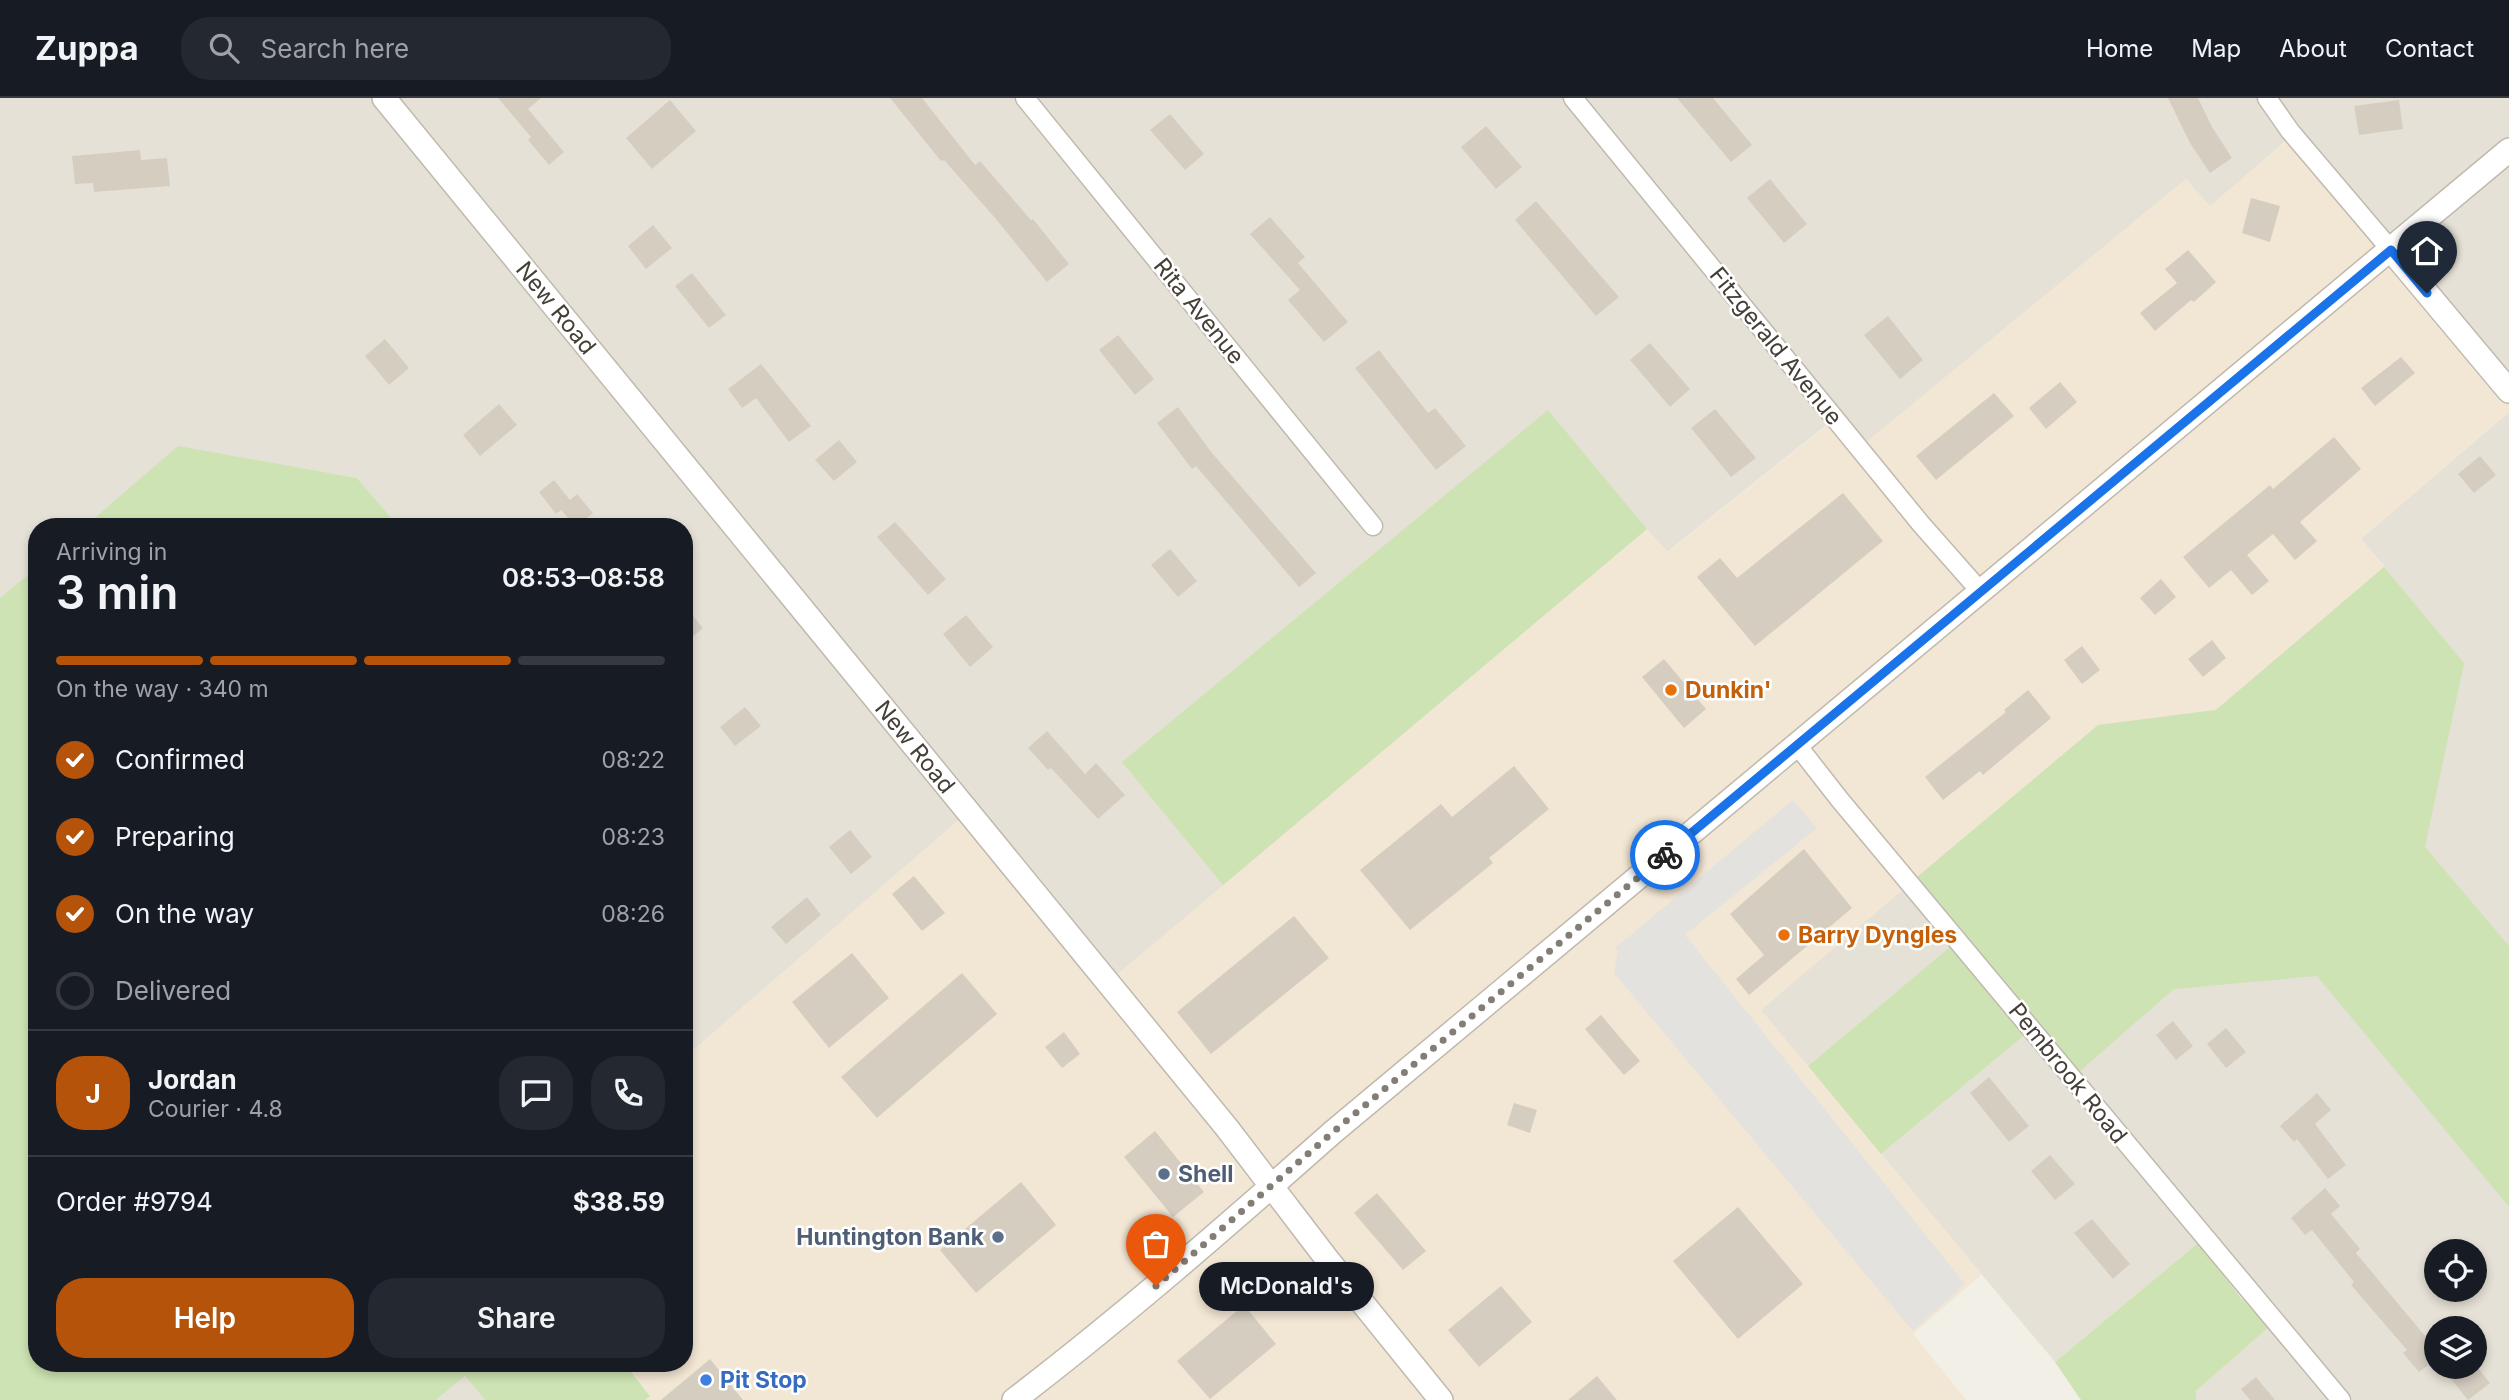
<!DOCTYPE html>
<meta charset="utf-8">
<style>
body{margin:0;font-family:Inter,sans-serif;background:#242831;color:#f1f3f6;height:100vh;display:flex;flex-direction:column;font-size:26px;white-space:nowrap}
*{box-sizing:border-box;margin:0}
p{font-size:23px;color:#9ea1a6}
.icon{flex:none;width:38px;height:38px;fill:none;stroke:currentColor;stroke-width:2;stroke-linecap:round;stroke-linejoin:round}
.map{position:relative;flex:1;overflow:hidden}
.drawer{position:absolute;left:28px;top:420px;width:665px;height:854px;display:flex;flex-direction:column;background:#171b24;border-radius:28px;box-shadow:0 4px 10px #0003}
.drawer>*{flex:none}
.buttons{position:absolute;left:2424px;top:1141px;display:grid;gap:14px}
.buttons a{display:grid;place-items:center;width:63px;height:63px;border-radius:50%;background:#171b24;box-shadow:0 4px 10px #0003;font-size:35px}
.pin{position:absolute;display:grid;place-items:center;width:60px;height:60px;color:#fff;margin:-72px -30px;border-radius:50% 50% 50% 0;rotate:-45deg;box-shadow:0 0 7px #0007}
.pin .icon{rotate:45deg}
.courier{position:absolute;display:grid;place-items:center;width:70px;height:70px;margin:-35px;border:5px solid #1a73e8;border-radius:50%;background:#fff;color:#222;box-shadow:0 2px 9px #0007}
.bubble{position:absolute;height:49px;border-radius:24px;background:#171b24;box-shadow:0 4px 10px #0003;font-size:23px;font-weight:600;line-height:49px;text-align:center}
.summary em{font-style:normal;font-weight:600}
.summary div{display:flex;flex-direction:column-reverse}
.summary{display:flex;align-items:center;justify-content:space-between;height:119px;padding:0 28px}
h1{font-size:46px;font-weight:600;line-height:52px}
.bar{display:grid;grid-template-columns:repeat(4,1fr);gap:10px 7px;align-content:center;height:84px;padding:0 28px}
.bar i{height:9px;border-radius:5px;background:#363941}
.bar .selected{background:#b45309}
.bar p{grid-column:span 4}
.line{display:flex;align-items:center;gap:18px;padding:0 28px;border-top:2px solid #363941}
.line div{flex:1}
.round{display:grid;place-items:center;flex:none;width:74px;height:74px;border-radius:28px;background:#242831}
ol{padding:0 28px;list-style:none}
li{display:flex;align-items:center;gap:21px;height:77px}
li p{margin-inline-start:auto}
li .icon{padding:7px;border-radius:50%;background:#b45309;color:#fff;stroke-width:4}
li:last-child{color:#9ea1a6}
li i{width:38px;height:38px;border:4px solid #363941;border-radius:50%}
.cta{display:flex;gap:14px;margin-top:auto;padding:14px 28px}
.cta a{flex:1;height:80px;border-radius:28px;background:#b45309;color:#fff;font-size:28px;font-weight:600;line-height:80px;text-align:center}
.cta a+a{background:#242831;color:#f1f3f6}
header{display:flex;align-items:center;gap:42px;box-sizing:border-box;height:98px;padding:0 35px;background:#171b24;border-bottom:2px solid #363941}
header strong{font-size:33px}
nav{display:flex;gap:38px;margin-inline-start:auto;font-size:24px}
.search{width:490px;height:63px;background:#242831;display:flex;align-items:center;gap:18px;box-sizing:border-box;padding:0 24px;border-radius:28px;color:#9ea1a6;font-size:26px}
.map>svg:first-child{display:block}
</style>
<header>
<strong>Zuppa</strong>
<div class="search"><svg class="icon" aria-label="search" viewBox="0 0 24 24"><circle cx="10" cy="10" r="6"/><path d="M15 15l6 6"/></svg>Search here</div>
<nav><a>Home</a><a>Map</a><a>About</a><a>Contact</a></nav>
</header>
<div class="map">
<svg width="2509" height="1302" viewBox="0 0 2509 1302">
<rect width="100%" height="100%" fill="#f2efe7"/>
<!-- residential -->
<path fill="#e6e1d6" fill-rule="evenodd" d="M0,0H2509V293L2292,37L2210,109L2186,81L1859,351L1834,321L1667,454L1647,431L1108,885L968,714L684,960V429H399L357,380L178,349L84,429H37V469L0,500Z
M2509,314V1302H2196V1293L2275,1223L2204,1140L2055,1264L1881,1056L2032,931L1958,842L1808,968L1760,912L2098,627L2384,468L2361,441ZM2436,1153H2474V1192H2436ZM2436,1230H2474V1269H2436Z
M465,1278L485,1302H436Z"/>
<!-- commercial -->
<path fill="#f2e6d4" d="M2293,37L2509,293V314L2361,441L2384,469L2216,612L2098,627L1761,912L1982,1176L1913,1236L1966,1302H645L650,1297L624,1265H684V960L968,714L1108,884L1647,431L1668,454L1835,321L1859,350L2186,81L2210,108Z"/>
<!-- green -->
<path fill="#cde3b3" d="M1548,312L1647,431L1223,787L1122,664Z
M178,348L357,380L399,429H84Z
M37,469V1265H624L650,1298L645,1302H485L465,1278L436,1302H0V500Z
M2384,469L2464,565L2425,749L2509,848V1109L2317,878L2174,891L2072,980L2032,931L1881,1056L1808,968L1958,842L1910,785L2098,627L2216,612Z
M2198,1145L2241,1200L2270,1228L2196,1293V1302H2081L2055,1264Z"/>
<!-- parking -->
<path fill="#e4e2df" d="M1793,702L1817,730L1685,837L1965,1186L1913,1233L1614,875L1618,853L1615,850Z"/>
<!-- building -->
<path fill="#d6cdc1" d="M498,0H541L528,11L564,54L549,67L528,42L531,39Z
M890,0H922L975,67L980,63L1031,122L1033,121L1069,166L1047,184L996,121L944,62L941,63Z
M1677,0H1713L1752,47L1731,64Z
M2168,0H2198L2212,29L2232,60L2210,75L2190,45Z
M670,2L696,33L652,71L626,40Z
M2399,2L2403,31L2359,37L2354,8Z
M1170,16L1204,56L1185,72L1150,32Z
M1486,28L1522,69L1496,91L1461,49Z
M140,52L141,62L167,60L170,88L94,94L93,85L75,86L72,58Z
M1770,81L1807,126L1784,145L1747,100Z
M2251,100L2280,108L2270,144L2242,135Z
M1536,103L1619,199L1596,218L1515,122Z
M1270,119L1305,159L1298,165L1348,224L1324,244L1288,202L1300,192L1250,136Z
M653,127L672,150L646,171L628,148Z
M2188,152L2216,184L2194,204L2191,202L2155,233L2140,215L2177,185L2165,171Z
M692,175L726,217L709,230L675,188Z
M1888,218L1923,262L1900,281L1864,237Z
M1118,237L1154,281L1135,297L1099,252Z
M385,241L409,270L389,287L365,258Z
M1650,245L1690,291L1670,309L1630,262Z
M1379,252L1428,315L1435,310L1466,348L1436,372L1355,270Z
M2401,259L2415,275L2375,308L2361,290Z
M761,266L811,328L789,344L756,300L742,310L728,291Z
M2060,284L2077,304L2046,331L2029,310Z
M1994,295L2014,318L1936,382L1916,358Z
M499,306L517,327L480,358L463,337Z
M1178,309L1212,355L1316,475L1299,489L1196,368L1192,371L1157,325Z
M1715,311L1756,360L1731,379L1691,330Z
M2334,339L2361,371L2300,424L2317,443L2295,462L2273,436L2247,457L2269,483L2252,497L2231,472L2209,490L2183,459L2270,387L2273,391Z
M839,342L857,364L834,383L815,362Z
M2480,358L2496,377L2474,395L2458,376Z
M554,382L570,402L577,396L593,415L576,429L561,412L556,416L539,394Z
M1843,395L1883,443L1755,548L1697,479L1720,460L1737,480Z
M895,424L946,481L928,497L877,439Z
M1170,451L1197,483L1178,499L1151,467Z
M2161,481L2176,499L2155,517L2140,500Z
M684,507L703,530L684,546Z
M966,517L993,549L970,569L943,536Z
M2212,542L2226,560L2203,579L2188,561Z
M2082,548L2100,572L2082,586L2064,562Z
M1664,561L1706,611L1684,630L1642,579Z
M2028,592L2051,620L1983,677L1980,673L1943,702L1925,679L2006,614L2004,612Z
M745,609L761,628L735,648L720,629Z
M1047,633L1085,676L1096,665L1125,697L1098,721L1051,670L1048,672L1028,650Z
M1514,668L1549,711L1489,760L1493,765L1410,832L1360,772L1441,706L1452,719Z
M850,732L872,759L851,776L829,749Z
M1804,751L1852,810L1749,897L1736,881L1764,857L1730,816Z
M914,778L945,815L922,833L892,796Z
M807,799L821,817L786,846L771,829Z
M1294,818L1329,860L1211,956L1177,914Z
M852,855L889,900L829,950L792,904Z
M962,875L997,916L877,1020L841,979Z
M1601,917L1640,963L1624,977L1585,931Z
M2173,923L2193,948L2176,962L2156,937Z
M2226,930L2246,954L2226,970L2207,946Z
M1064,934L1080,956L1062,970L1045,949Z
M1989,979L2029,1028L2009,1044L1970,995Z
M2317,995L2331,1012L2315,1026L2346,1067L2328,1081L2297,1041L2294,1044L2280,1028Z
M1514,1005L1537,1012L1530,1035L1507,1027Z
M1155,1033L1204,1094L1173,1119L1124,1059Z
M2050,1057L2075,1086L2055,1102L2031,1073Z
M1021,1084L1056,1127L976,1195L940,1152Z
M2325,1090L2340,1108L2331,1116L2360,1151L2356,1155L2425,1238L2429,1235L2436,1244V1261L2419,1274L2403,1255L2407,1252L2351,1187L2354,1184L2312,1132L2305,1137L2291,1120Z
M1377,1095L1426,1153L1403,1172L1354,1115Z
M1738,1109L1803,1186L1738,1241L1673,1163Z
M2092,1121L2130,1166L2113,1181L2074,1135Z
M1501,1188L1532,1224L1479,1269L1448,1232Z
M1244,1207L1276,1246L1210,1301L1177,1263Z
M710,1261L743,1302H661Z
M2441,1269H2477L2490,1285L2468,1302Z
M1597,1278L1617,1302H1568Z
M2256,1279L2275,1302H2250L2241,1291Z"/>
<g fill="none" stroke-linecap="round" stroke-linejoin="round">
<defs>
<path id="minor" d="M1025,0L1373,428
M1573,0L1921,426L1981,494
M2267,0L2290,33L2391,152
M1797,647L1840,702L2341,1302"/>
<path id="tertiary" d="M384,0L1227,1030L1327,1161L1441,1302
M2391,152L2509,293
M1014,1302C1125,1217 1229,1126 1333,1034L2509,52"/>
</defs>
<!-- minor casing -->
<use href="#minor" stroke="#c0b9ae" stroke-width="21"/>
<!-- tertiary casing -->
<use href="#tertiary" stroke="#c0b9ae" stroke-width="26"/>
<!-- minor -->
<use href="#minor" stroke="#fff" stroke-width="18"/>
<!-- tertiary -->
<use href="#tertiary" stroke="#fff" stroke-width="23"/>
</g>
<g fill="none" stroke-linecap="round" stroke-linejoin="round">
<!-- done -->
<path stroke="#827d75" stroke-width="7" stroke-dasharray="0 12.6" d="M1156,1188L1333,1034L1665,757"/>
<!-- route -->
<path stroke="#1a73e8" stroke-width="9" d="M1665,757L2391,152L2427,195"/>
</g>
<!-- markers -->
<g fill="#e8710a" stroke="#fff" stroke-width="2.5">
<circle cx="1671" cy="592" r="7"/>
<circle cx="1784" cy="837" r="7"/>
</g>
<g fill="#5c6f8a" stroke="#fff" stroke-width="2.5">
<circle cx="1164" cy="1076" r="7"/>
<circle cx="998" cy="1139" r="7"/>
</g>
<circle fill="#3f7fe0" stroke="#fff" stroke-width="2.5" cx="706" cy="1282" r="7"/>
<g text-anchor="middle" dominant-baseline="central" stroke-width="5" stroke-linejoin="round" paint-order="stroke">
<!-- street labels -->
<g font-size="23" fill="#453f37" stroke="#fff">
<text transform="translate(556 210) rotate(51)">New Road</text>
<text transform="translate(1199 213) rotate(51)">Rita Avenue</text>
<text transform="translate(1776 248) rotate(51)">Fitzgerald Avenue</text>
<text transform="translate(915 649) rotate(51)">New Road</text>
<text transform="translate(2068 975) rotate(51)">Pembrook Road</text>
</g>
<!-- food labels -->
<g font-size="23" font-weight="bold" fill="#c56008" stroke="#fff" text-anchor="start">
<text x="1685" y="592">Dunkin'</text>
<text x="1798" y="837">Barry Dyngles</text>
</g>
<!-- service labels -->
<g font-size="23" font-weight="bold" fill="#4e5e75" stroke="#fff" text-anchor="start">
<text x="1178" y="1076">Shell</text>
<text x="984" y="1139" text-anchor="end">Huntington Bank</text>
</g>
<!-- shop labels -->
<g font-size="23" font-weight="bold" fill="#366cbe" stroke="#fff" text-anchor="start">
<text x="720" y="1282">Pit Stop</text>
</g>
</g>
</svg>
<div class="buttons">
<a><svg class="icon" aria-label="locate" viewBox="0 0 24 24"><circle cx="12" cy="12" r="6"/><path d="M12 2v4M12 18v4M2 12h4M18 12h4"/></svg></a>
<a><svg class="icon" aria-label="layers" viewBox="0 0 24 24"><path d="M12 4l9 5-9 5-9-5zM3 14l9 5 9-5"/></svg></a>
</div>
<div class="pin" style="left:1156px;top:1188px;background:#ea580c"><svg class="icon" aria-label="bag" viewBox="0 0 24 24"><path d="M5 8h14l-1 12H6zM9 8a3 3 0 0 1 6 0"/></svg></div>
<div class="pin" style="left:2427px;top:195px;background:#1f2937"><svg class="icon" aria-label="home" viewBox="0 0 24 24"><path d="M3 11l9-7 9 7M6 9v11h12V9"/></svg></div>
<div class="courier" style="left:1665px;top:757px"><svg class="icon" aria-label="bike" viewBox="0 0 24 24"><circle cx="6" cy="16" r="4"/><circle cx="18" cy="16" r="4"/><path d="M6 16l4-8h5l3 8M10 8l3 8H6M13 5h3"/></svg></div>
<div class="bubble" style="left:1199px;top:1164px;width:175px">McDonald's</div>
<section class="drawer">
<div class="summary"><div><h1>3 min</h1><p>Arriving in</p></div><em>08:53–08:58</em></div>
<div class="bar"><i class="selected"></i><i class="selected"></i><i class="selected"></i><i></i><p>On the way · 340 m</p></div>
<ol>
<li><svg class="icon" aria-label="check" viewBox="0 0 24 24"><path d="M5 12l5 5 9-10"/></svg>Confirmed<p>08:22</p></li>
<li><svg class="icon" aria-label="check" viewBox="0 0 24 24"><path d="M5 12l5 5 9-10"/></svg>Preparing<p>08:23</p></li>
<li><svg class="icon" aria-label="check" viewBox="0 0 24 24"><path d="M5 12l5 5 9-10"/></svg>On the way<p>08:26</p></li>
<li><i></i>Delivered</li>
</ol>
<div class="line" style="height:126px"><b class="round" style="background:#b45309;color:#fff">J</b><div><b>Jordan</b><p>Courier · 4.8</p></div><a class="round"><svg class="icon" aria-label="chat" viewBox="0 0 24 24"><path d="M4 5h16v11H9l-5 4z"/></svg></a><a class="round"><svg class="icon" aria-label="phone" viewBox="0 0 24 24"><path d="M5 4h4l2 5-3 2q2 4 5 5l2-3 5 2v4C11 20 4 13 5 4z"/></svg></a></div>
<div class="line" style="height:91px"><div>Order #9794</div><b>$38.59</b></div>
<div class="cta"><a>Help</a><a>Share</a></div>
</section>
</div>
